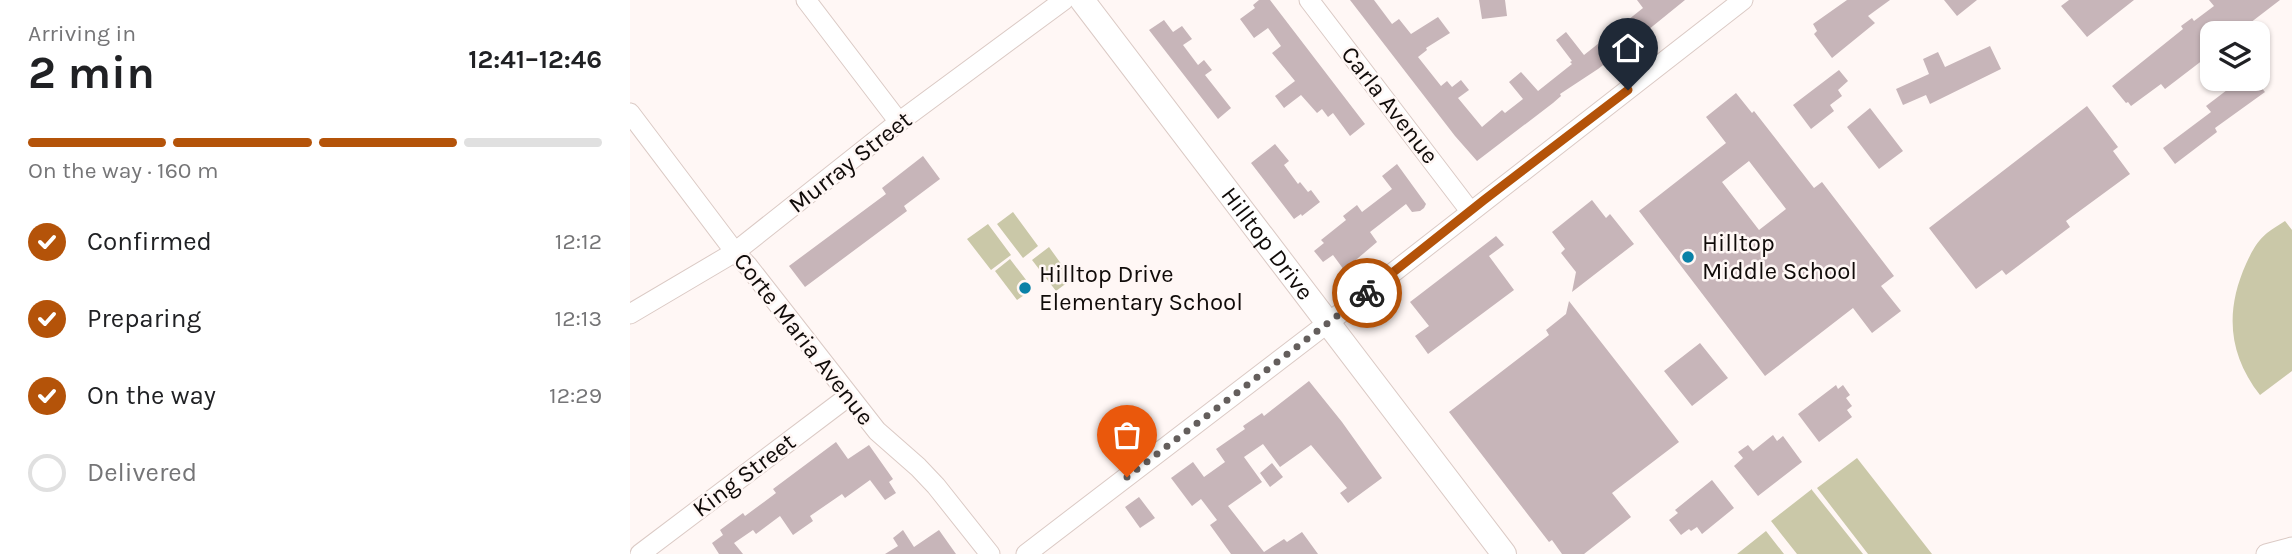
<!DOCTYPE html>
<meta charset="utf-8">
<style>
body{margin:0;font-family:Karla,sans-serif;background:#f2f2f2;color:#202124;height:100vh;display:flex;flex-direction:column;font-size:26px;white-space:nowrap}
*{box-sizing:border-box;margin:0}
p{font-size:23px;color:#757577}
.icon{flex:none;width:38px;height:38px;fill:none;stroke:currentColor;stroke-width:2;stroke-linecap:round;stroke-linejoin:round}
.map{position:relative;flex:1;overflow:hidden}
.drawer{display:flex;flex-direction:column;background:#fff;width:630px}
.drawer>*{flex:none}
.controls{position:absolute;left:1570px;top:21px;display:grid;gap:14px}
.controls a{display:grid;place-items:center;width:70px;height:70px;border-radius:14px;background:#fff;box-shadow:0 2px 5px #0004;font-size:35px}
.pin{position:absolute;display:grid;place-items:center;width:60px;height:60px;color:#fff;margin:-72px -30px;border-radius:50% 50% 50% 0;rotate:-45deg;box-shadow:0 0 7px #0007}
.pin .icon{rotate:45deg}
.courier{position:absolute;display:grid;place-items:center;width:70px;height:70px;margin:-35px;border:5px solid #b45309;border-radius:50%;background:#fff;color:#222;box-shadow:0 2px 9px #0007}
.summary em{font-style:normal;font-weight:700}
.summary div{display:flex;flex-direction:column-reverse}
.summary{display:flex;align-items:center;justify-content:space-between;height:119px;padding:0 28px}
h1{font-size:46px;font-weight:700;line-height:52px}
.bar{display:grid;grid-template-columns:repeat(4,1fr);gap:10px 7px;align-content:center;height:84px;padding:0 28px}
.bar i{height:9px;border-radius:5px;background:#e0e0e0}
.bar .active{background:#b45309}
.bar p{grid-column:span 4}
ol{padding:0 28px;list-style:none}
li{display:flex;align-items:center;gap:21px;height:77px}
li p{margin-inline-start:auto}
li .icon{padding:7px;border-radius:50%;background:#b45309;color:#fff;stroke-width:4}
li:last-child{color:#757577}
li i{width:38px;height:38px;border:4px solid #e0e0e0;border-radius:50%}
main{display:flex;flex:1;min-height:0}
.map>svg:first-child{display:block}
</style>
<main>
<section class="drawer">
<div class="summary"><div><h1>2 min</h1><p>Arriving in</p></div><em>12:41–12:46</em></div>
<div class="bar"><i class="active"></i><i class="active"></i><i class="active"></i><i></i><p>On the way · 160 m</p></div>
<ol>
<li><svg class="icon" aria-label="check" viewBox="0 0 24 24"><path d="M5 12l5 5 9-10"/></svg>Confirmed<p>12:12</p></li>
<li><svg class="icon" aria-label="check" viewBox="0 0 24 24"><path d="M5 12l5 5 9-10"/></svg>Preparing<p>12:13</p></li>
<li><svg class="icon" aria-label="check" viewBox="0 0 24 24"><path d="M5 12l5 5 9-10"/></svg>On the way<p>12:29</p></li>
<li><i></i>Delivered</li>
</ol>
</section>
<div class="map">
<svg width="1662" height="554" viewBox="0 0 1662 554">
<rect width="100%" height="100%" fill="#fff7f5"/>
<!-- green -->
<path fill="#cac8a8" d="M383,212L408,246L393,258L367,224Z
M1655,221L1662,230V371L1630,395C1598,354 1595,311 1616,264C1621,253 1627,241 1637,233C1642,229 1649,225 1655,221Z
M358,224L381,255L361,270L337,239Z
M419,247L442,279L426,291L402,260Z
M380,259L403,289L387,300L365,271Z
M1227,458L1302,554H1238L1187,488Z
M1182,489V490L1233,554H1167L1141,521Z
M1136,531L1154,554H1107Z"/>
<!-- building -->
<path fill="#c7b5b9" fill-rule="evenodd" d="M629,0H640L735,124L720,136L703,113L698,117L692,109L687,113L671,95L654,108L645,96L665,81L642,53L651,46L638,28L624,38L610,19L625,8L623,5Z
M720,0H744L762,24L769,19L781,34L808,17L820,33L796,48L797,50L788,57L811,86L817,81L822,87L831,80L839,90L828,98L852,127L872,110L875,113L893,99L879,82L891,72L908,91L942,64L940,62L942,61L926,40L936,32L954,55L1013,8L1007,0H1055L1018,30L1017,28L996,44V47L968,69L930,94L931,96L923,103L847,161L825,136Z
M849,0H875L877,16L852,19Z
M1217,0H1260L1238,16L1245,23L1202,58L1184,34L1187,31L1183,24Z
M1314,0H1347L1327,16Z
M1439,0H1504L1457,37L1431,6Z
M1579,0H1650L1607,33H1582V53L1535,89L1531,84L1501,106L1498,102L1496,103L1482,86L1553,29L1551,26L1562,18L1564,21L1584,6Z
M534,20L543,32L552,26L562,39L553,45L568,65L574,60L582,70L575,75L601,108L588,119L519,30Z
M1360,46L1371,69L1300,104L1296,95L1273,105L1266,89L1299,74L1293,59L1308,52L1315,67Z
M1209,70L1218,81L1208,90L1212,96L1200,105L1204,111L1181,129L1163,105Z
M1605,79H1624L1635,92L1585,128L1587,132L1545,164L1533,148L1581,112L1576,106L1597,90L1594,87Z
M1106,93L1122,113L1124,111L1184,188L1192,182L1264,276L1251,286L1271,311L1242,333L1223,308L1135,376L1009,211L1096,143L1076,117ZM1119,161L1156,209L1129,230L1092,182Z
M1457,106L1488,147L1483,151L1500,174L1436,221L1440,227L1376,275L1372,270L1346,289L1299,228Z
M1240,108L1273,151L1249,169L1217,127Z
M645,144L659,161L654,165L668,184L670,182L678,192L681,190L690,202L672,216L671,214L664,219L621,163Z
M293,156L310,179L274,206L277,211L175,287L159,266L256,194L252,188Z
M767,164L796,204L794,208L790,211L782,212L776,204L740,232L747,242L714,270L703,255L693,262L684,251L694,243L691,240L716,220L713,216L727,205L732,212L762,189L752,176Z
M962,200L976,218L980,214L1004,244L942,292L946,272L931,253L935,249L922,232Z
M866,236L874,245L859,256L884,290L798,354L785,336L799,326L780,302Z
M939,301L1049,442L982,493L1001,517L954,554H932L922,540L919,542L819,412L919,335L916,330L936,314Z
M1070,343L1098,378L1062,406L1034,371Z
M679,381L712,422L752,478L718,503L710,493L717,488L681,445L650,467L633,444L614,457L632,482L598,506L634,552L654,539L657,542L672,532L688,554H601L580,525L587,520L571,499L562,506L541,478L563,462L574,477L595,462L586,449L615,429L613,426L632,413L634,416Z
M1206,385L1208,389L1213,385L1220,395L1216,398L1222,406L1217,410L1222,417L1189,442L1168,414Z
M1143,435L1147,441L1153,436L1172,462L1128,496L1104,466L1113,458L1108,452L1118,445L1123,451Z
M206,442L218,459L239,445L263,479L259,482L266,493L255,500L240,480L215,498L212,494L180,516L183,521L163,535L150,516L126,534L123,530L104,543L113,554H89L82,543L93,535L90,530L113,513L115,516L146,493L143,489Z
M642,463L653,477L640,487L630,473Z
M1082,480L1104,508L1072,534L1067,527L1061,531L1059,529L1051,535L1039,520L1048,513L1045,510Z
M509,497L525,518L510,528L495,507Z
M273,530L284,547L309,530L326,554H255L268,546L263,538Z"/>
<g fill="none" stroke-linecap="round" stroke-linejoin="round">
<defs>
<path id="minor" d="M176,0L269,122
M679,0L840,211
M0,113L105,252L118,266L247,431L288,467L306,486L360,554
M0,314L105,252L269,122L434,0
M10,554L219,396
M396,554L733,296L1113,0
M1636,554L1662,547"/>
<g id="major">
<path id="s1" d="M452,0L874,554"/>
</g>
</defs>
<!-- minor casing -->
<use href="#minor" stroke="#dbcac5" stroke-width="21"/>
<!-- major casing -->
<use href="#major" stroke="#dbcac5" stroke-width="26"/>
<!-- minor -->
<use href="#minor" stroke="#fff" stroke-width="19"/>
<!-- major -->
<use href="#major" stroke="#fff" stroke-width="24"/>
</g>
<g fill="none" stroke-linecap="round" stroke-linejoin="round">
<!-- done -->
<path stroke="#645e5c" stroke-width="7" stroke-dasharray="0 12.6" d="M497,477L737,293"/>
<!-- route -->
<path stroke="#b45309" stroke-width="9" d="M737,293L854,200L998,90"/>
</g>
<!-- markers -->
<g fill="#0a81a7" stroke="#fff7f5" stroke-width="2.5">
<circle cx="1058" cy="257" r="7"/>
<circle cx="395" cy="288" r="7"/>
</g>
<g text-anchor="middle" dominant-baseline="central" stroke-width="5" stroke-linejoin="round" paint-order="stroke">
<!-- street labels -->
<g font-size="24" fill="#100b09" stroke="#fff7f5">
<text transform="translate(760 105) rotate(52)">Carla Avenue</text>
<text transform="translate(220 162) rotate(-38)">Murray Street</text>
<text stroke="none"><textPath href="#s1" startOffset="306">Hilltop Drive</textPath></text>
<text transform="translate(174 339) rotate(52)">Corte Maria Avenue</text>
<text transform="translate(114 475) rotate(-37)">King Street</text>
</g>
<!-- poi labels -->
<g font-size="24" fill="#100b09" stroke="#fff7f5" text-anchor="start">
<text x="1072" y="243">Hilltop<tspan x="1072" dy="28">Middle School</tspan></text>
<text x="409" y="274">Hilltop Drive<tspan x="409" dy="28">Elementary School</tspan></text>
</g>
</g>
</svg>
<div class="controls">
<a><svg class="icon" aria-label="layers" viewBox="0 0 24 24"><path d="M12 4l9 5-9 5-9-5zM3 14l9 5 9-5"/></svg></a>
</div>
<div class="pin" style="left:497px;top:477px;background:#ea580c"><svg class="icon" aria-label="bag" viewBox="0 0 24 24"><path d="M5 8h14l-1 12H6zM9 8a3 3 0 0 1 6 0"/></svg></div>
<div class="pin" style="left:998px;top:90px;background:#1f2937"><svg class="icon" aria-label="home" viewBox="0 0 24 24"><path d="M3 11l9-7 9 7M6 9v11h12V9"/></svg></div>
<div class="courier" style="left:737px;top:293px"><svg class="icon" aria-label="bike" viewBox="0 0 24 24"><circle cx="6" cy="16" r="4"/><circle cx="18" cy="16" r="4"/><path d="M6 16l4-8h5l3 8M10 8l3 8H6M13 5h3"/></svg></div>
</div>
</main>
